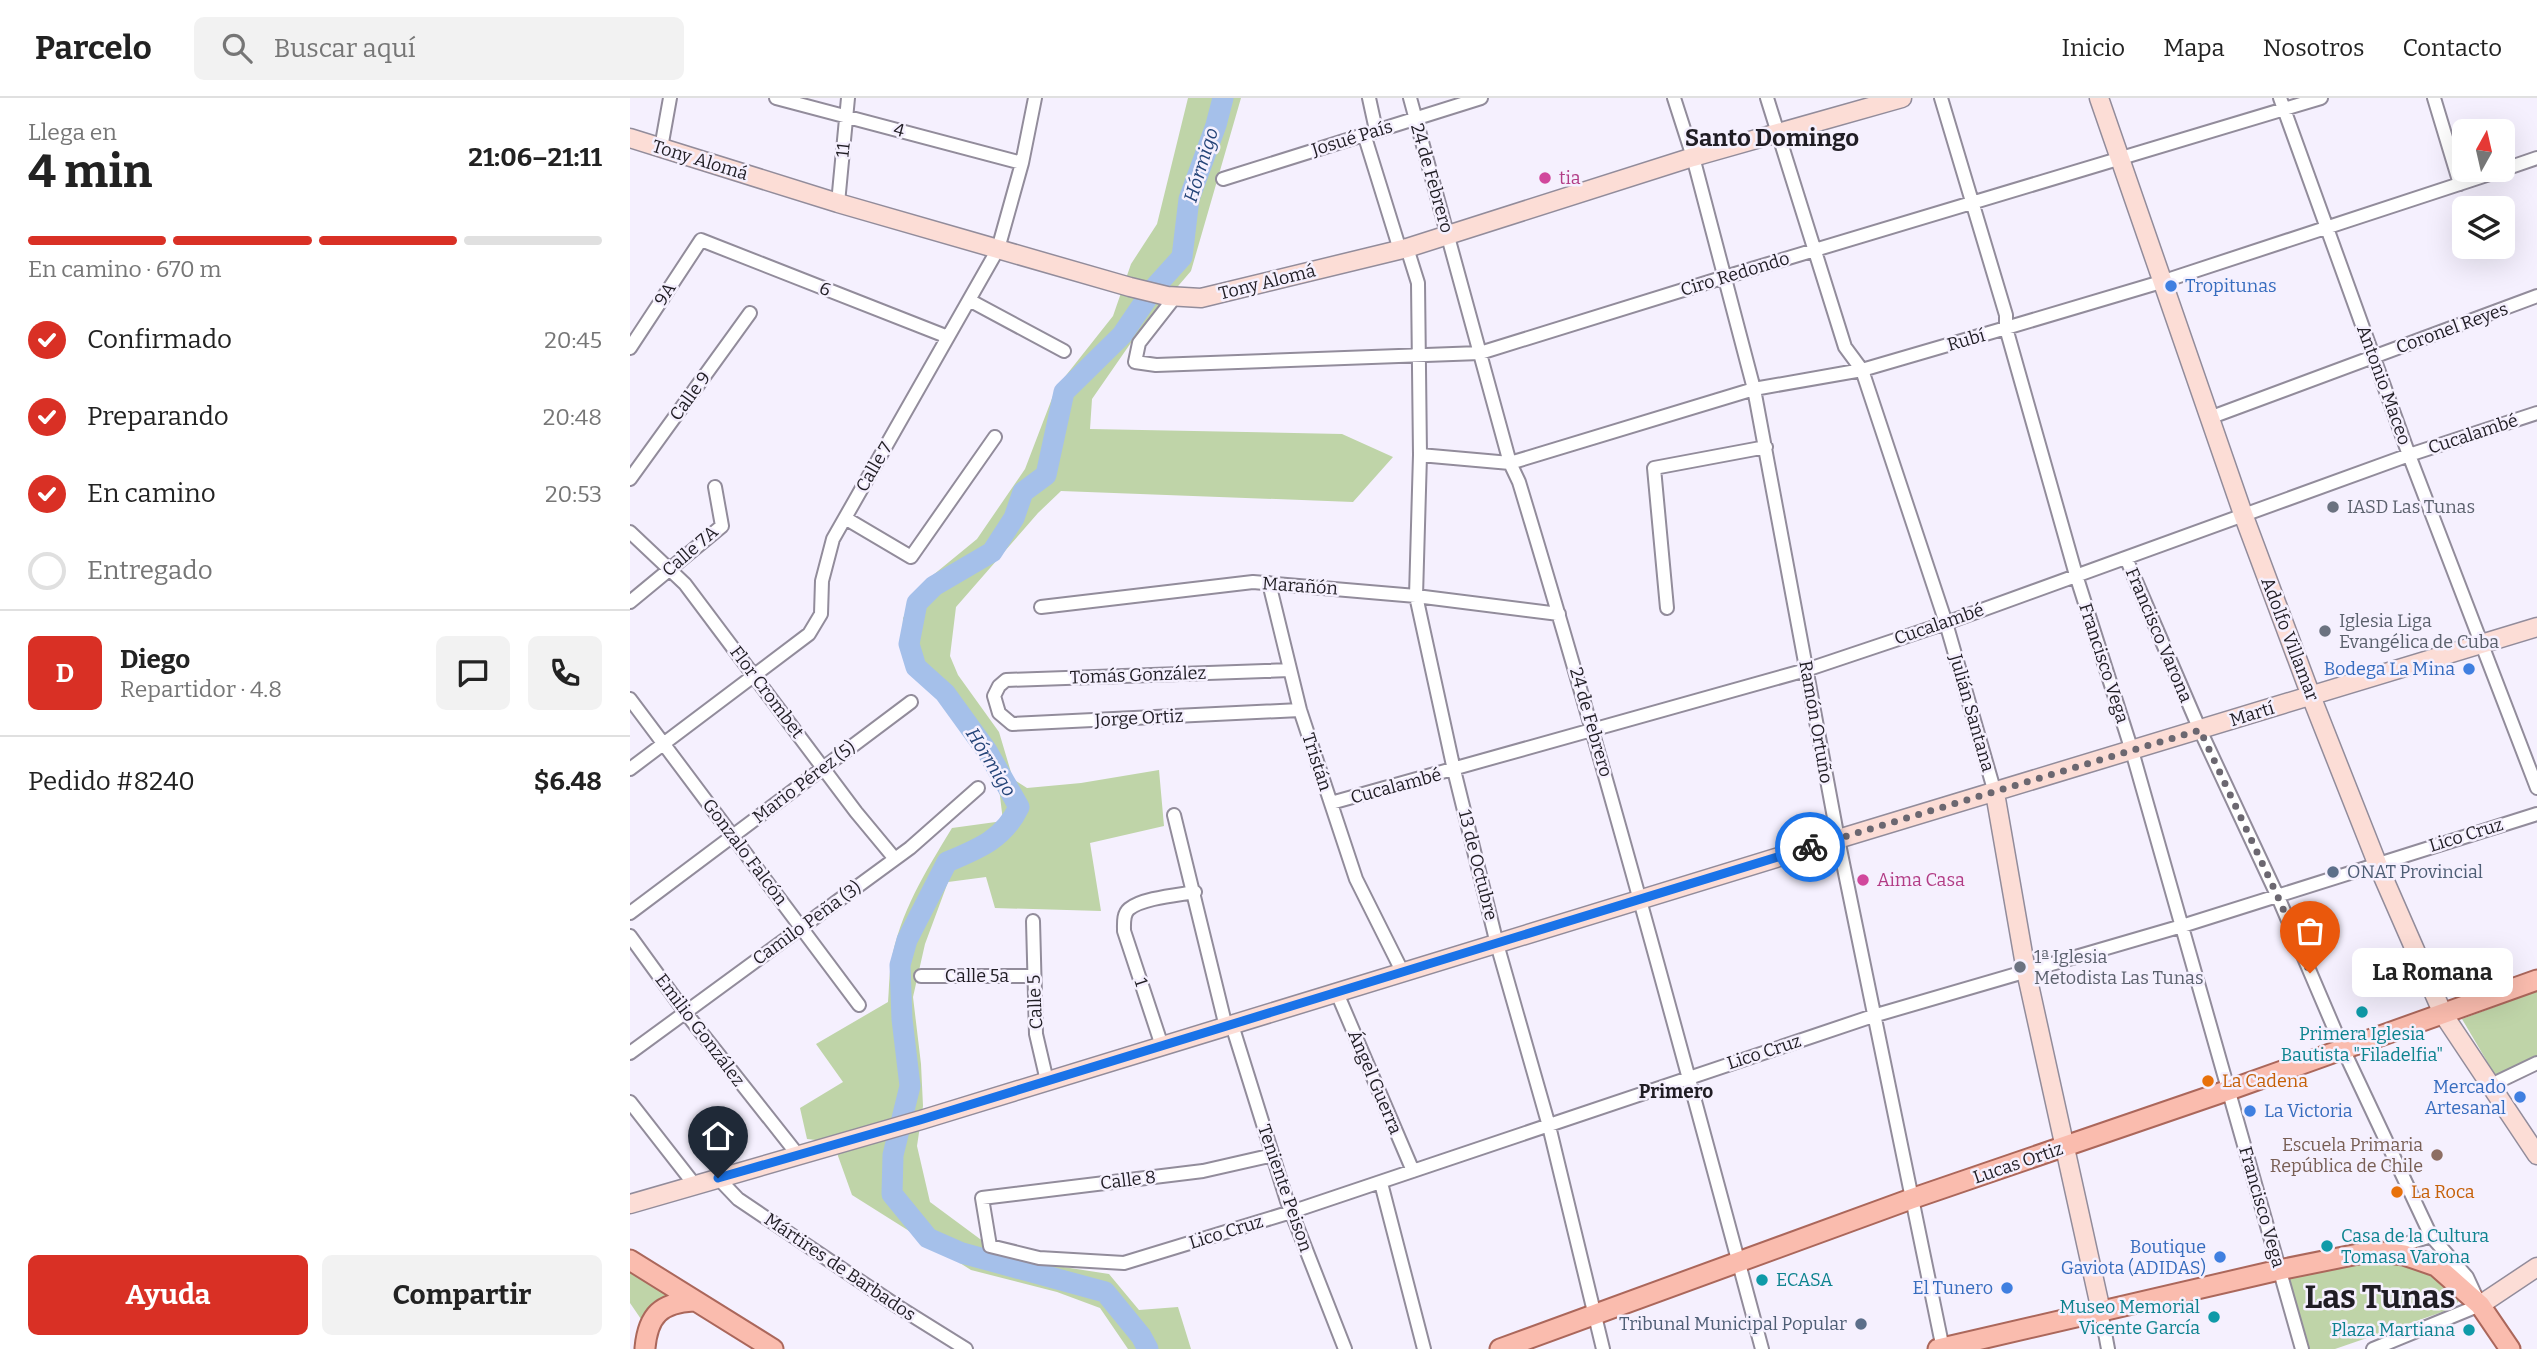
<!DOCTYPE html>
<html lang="es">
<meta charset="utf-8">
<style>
body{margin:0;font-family:Bitter,serif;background:#f2f2f2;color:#222;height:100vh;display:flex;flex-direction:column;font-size:26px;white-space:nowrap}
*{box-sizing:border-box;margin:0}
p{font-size:23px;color:#767676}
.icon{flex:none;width:38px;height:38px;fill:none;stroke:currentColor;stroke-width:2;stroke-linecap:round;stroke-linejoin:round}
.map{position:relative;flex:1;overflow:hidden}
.side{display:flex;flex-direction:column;background:#fff;width:630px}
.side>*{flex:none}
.needle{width:46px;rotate:8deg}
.buttons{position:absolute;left:1822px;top:21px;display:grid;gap:14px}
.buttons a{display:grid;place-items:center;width:63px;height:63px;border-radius:10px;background:#fff;box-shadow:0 7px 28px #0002;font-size:35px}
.pin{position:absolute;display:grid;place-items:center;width:60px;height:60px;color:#fff;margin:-72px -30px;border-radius:50% 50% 50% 0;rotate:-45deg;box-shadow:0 0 7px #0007}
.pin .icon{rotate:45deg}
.courier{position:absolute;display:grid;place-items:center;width:70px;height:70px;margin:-35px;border:5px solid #1a73e8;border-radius:50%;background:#fff;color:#222;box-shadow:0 2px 9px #0007}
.bubble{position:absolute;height:49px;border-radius:10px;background:#fff;box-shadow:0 7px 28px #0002;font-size:23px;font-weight:700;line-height:49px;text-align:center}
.headline em{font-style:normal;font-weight:700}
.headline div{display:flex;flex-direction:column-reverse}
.headline{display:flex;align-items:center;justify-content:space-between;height:119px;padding:0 28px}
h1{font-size:46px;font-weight:700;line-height:52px}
.bar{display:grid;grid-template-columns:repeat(4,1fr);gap:10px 7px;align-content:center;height:84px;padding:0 28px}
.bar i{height:9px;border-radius:5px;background:#e0e0e0}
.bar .on{background:#d93025}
.bar p{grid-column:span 4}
.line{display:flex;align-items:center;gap:18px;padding:0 28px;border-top:2px solid #e0e0e0}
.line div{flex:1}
.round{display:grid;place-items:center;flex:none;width:74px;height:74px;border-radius:10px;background:#f2f2f2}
ol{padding:0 28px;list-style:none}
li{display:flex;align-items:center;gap:21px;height:77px}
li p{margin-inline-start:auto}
li .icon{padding:7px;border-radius:50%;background:#d93025;color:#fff;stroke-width:4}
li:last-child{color:#767676}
li i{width:38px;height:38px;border:4px solid #e0e0e0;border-radius:50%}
.cta{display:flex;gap:14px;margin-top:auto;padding:14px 28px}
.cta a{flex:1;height:80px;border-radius:10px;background:#d93025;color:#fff;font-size:28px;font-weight:700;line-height:80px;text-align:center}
.cta a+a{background:#f2f2f2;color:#222}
header{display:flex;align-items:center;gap:42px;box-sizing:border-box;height:98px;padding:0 35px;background:#fff;border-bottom:2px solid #e0e0e0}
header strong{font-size:33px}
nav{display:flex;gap:38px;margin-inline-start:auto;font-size:24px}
.search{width:490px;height:63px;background:#f2f2f2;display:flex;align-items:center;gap:18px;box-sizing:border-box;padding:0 24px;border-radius:10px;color:#767676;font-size:26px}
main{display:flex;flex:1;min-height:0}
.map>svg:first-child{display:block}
</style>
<header>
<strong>Parcelo</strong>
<div class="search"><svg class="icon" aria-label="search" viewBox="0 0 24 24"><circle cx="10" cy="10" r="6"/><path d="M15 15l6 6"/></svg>Buscar aquí</div>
<nav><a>Inicio</a><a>Mapa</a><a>Nosotros</a><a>Contacto</a></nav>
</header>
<main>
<section class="side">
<div class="headline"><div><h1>4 min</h1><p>Llega en</p></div><em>21:06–21:11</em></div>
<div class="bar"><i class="on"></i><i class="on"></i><i class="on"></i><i></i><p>En camino · 670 m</p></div>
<ol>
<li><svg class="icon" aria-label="check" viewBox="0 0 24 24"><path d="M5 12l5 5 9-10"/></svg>Confirmado<p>20:45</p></li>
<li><svg class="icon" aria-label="check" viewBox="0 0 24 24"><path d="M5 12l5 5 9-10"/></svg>Preparando<p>20:48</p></li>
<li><svg class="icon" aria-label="check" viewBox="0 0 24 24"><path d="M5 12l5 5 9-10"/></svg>En camino<p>20:53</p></li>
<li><i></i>Entregado</li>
</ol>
<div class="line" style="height:126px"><b class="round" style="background:#d93025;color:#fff">D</b><div><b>Diego</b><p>Repartidor · 4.8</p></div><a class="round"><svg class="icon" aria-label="chat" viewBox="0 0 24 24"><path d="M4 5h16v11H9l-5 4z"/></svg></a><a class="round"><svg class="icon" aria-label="phone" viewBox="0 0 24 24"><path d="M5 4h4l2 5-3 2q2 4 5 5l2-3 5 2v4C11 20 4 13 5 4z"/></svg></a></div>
<div class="line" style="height:91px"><div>Pedido #8240</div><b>$6.48</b></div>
<div class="cta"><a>Ayuda</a><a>Compartir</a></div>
</section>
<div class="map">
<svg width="1907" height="1251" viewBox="0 0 1907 1251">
<rect width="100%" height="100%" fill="#f5f0fe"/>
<!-- green -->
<path fill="#bfd4a8" d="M558,0H611L561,173L507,236L462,301L460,331L712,336L763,359L723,404L431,393L408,415L326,509L320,558L328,577L369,634L383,681L397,690L451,685L529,672L534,728L460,745L471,813L365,810L356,779L318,784L295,846L283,899L291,966L293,1008L287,1048L300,1104L350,1141L427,1168L479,1176L509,1212L548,1209L561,1251H498L470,1210L427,1194L341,1172L222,1097L203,1044L177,1041L170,1010L213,984L186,946L258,904C259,892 259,878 261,866C269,815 296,773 322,730L373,723L369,690L317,610L282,572L272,557L273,520L297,482L347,441L395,371L426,290L483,218L501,166L527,126Z
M1907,893V958L1865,977L1832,921Z
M1724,1160C1757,1163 1789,1163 1815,1186C1821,1191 1827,1195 1829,1203L1821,1211L1705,1251H1678L1656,1176Z
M0,1169L38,1195L13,1224L0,1205Z"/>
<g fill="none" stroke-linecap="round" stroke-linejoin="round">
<!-- river -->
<path stroke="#a5c0ea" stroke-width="21" d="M518,1251L511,1238L475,1194L332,1155L298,1140L262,1096L263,1057L280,988L272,921L270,867L277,842L317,764C348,751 374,741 389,709L357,653L315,595L286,569L279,546L287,505L304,488L362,454L384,420L393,394L416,377L434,294L492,237L524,190L552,159L559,101L586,27L593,0"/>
<defs>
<path id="street" d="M146,0L392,65
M739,0L746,32
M780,0L880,365L889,384C976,671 1054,961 1132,1251
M1044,0L1063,59L1124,291L1208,741L1313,1251
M1137,0L1215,249L1232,272L1316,525L1365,695
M1311,0L1376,217V230L1446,477L1502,653L1672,1251
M1650,0L1779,357L1907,690
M1804,0L1830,86
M734,36L770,152
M31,50L40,0
M1872,72L1907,60
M593,81L851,0
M208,105L218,0
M777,150L788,185L790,357L786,498L824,672L867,846L919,1028L973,1251
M545,199L509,245L505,264L526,267L850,255L1095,179L1691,0
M339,202L434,253
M0,250L71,142L318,239
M1579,320L1907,198
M790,357L880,365L1124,291L1232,272L1376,230L1531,184L1872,72
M0,381L120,215
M215,420L281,459L365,339
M0,434L55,486L226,714L265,761
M1496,460L1570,632L1648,799L1713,951L1801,1138L1837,1179L1850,1207L1743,1251
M639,485L670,612L726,781L773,875
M0,504L92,428L85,389
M411,509L623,484L786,498L929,516
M1037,510L1024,370L1136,349
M660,572L376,582L369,588L364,598L369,615L382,626L670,612
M0,601L229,907
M0,671L179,536L191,516L192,483L203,441L368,151L392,65L405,0
M701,705L1176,572L1316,525L1779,357L1907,315
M544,717L596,929
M0,815L281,604
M403,823L406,936L417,983
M0,838L55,914L168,1057
M291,878H403
M707,895L783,1073
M602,927L657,1103L715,1251
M532,948L494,833C494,825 493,816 499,811C512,800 548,797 565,794
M0,955L280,750L348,690
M1859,988L1907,965
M0,1004L64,1086
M643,1057L573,1073L352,1100L360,1148L409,1160L494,1165L661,1114L1243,918L1552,828L1907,716
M88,1080L108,1101L267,1208L336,1251
M751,1085L794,1251
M1756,1152L1801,1138
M1471,1213L1478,1251"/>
<path id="secondary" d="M1469,0L1613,416L1681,598L1747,765L1813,916L1907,1057
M0,40L208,105L500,189L537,198L571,200L777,150L1063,59L1272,0
M1365,695L1396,873L1471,1213
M0,1106L291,1022L1208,741L1907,529
M1850,1207L1907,1169"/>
<path id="primary" d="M0,1162L143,1251
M15,1250C18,1217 31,1205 63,1203
M870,1251L1281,1101L1599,992L1907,882
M1308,1251L1649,1172L1743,1153L1774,1157L1806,1168L1850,1207L1880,1251"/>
</defs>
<!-- street casing -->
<use href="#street" stroke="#928c9b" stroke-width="16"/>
<!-- secondary casing -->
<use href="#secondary" stroke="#928c9b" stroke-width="21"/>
<!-- primary casing -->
<use href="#primary" stroke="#ab675b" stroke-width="23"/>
<!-- street -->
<use href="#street" stroke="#fff" stroke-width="12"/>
<!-- secondary -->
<use href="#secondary" stroke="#fcddd6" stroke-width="18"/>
<!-- primary -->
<use href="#primary" stroke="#fabcae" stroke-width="19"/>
</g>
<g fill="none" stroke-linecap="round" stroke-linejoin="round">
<!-- done -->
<path stroke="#6b6770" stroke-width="7" stroke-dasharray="0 12.6" d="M1180,749L1570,632L1648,799L1680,875"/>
<!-- route -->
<path stroke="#1a73e8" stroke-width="9" d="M88,1080L290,1022L1180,749"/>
</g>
<!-- markers -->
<g fill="#d1479c" stroke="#f5f0fe" stroke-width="2.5">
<circle cx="915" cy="80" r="7"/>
<circle cx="1233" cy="782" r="7"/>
</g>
<g fill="#3f7fe0" stroke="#f5f0fe" stroke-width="2.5">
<circle cx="1541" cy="188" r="7"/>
<circle cx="1839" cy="571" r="7"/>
<circle cx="1890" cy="999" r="7"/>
<circle cx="1620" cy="1013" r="7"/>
<circle cx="1590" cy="1159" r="7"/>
<circle cx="1377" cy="1190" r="7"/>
</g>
<g fill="#6b7280" stroke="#f5f0fe" stroke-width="2.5">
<circle cx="1703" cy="409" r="7"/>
<circle cx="1695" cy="533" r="7"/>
<circle cx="1390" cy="869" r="7"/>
</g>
<g fill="#5c6f8a" stroke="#f5f0fe" stroke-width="2.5">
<circle cx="1703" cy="774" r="7"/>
<circle cx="1231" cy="1226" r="7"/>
</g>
<g fill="#0f9aa8" stroke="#f5f0fe" stroke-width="2.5">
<circle cx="1732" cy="914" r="7"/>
<circle cx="1697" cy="1148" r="7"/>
<circle cx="1132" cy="1182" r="7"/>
<circle cx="1584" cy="1219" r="7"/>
<circle cx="1839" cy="1232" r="7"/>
</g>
<g fill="#e8710a" stroke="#f5f0fe" stroke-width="2.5">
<circle cx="1578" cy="983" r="7"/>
<circle cx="1767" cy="1094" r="7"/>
</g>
<circle fill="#8d6e63" stroke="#f5f0fe" stroke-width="2.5" cx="1807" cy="1057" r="7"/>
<g text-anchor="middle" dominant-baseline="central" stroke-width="5" stroke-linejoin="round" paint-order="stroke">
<!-- street labels -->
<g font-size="18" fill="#201d24" stroke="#f5f0fe">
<text transform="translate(269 32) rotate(15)">4</text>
<text transform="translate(722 40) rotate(-17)">Josué País</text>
<text transform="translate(213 52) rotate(-84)">11</text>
<text transform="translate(70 62) rotate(17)">Tony Alomá</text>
<text transform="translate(802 80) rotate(74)">24 de Febrero</text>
<text transform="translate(1105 176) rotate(-17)">Ciro Redondo</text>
<text transform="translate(637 184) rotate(-14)">Tony Alomá</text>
<text transform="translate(195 191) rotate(21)">6</text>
<text transform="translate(35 196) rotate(-57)">9A</text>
<text transform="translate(1822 230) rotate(-20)">Coronel Reyes</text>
<text transform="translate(1336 242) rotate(-16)">Rubí</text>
<text transform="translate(1754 287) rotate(70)">Antonio Maceo</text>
<text transform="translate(60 298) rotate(-54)">Calle 9</text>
<text transform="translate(1843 336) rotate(-18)">Cucalambé</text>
<text transform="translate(244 369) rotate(-60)">Calle 7</text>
<text transform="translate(60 453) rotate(-41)">Calle 7A</text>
<text transform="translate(670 488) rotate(4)">Marañón</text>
<text transform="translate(1309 526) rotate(-19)">Cucalambé</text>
<text transform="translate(1529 537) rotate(67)">Francisco Varona</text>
<text transform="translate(1660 541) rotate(69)">Adolfo Villamar</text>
<text transform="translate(1474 565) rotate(72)">Francisco Vega</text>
<text transform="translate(508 577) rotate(-2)">Tomás González</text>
<text transform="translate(137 594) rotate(53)">Flor Crombet</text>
<text transform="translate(1342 615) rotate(74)">Julián Santana</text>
<text transform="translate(1622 616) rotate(-17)">Martí</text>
<text transform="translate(509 620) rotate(-3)">Jorge Ortiz</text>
<text transform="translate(961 624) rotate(74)">24 de Febrero</text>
<text transform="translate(1186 624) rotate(80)">Ramón Ortuño</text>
<text transform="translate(687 664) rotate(72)">Tristán</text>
<text transform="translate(174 684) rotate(-37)">Mario Pérez (5)</text>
<text transform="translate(766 688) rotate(-15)">Cucalambé</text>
<text transform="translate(1836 737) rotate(-17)">Lico Cruz</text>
<text transform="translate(115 754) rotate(53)">Gonzalo Falcón</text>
<text transform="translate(848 767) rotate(76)">13 de Octubre</text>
<text transform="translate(177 825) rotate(-36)">Camilo Peña (3)</text>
<text x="347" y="878">Calle 5a</text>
<text transform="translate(511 884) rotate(72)">1</text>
<text transform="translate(405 904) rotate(-93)">Calle 5</text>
<text transform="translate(70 932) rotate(53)">Emilio González</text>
<text transform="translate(1134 954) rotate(-18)">Lico Cruz</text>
<text transform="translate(745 984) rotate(67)">Ángel Guerra</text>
<text transform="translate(1388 1065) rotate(-19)">Lucas Ortiz</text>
<text transform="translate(498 1082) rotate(-7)">Calle 8</text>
<text transform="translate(655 1090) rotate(71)">Teniente Peison</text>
<text transform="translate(1632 1109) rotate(74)">Francisco Vega</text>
<text transform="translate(596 1134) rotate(-17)">Lico Cruz</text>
<text transform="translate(210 1169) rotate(34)">Mártires de Barbados</text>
</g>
<!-- hotel labels -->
<g font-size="18" fill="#b23c85" stroke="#f5f0fe" text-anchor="start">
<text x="929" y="80">tia</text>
<text x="1247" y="782">Aima Casa</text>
</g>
<!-- shop labels -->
<g font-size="18" fill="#366cbe" stroke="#f5f0fe" text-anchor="end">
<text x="1555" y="188" text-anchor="start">Tropitunas</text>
<text x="1825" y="571">Bodega La Mina</text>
<text x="1876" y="989">Mercado<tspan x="1876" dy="21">Artesanal</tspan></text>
<text x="1634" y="1013" text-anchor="start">La Victoria</text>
<text x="1576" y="1149">Boutique<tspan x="1576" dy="21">Gaviota (ADIDAS)</tspan></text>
<text x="1363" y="1190">El Tunero</text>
</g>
<!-- worship labels -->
<g font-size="18" fill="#5b616d" stroke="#f5f0fe" text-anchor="start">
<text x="1717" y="409">IASD Las Tunas</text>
<text x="1709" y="523">Iglesia Liga<tspan x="1709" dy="21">Evangélica de Cuba</tspan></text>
<text x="1404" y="859">1ª Iglesia<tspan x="1404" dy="21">Metodista Las Tunas</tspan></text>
</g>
<!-- service labels -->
<g font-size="18" fill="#4e5e75" stroke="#f5f0fe" text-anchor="start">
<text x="1717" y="774">ONAT Provincial</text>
<text x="1217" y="1226" text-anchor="end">Tribunal Municipal Popular</text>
</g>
<!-- culture labels -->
<g font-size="18" fill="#0d838f" stroke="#f5f0fe" text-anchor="start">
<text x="1732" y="936" text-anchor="middle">Primera Iglesia<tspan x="1732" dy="21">Bautista "Filadelfia"</tspan></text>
<text x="1711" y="1138">Casa de la Cultura<tspan x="1711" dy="21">Tomasa Varona</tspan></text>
<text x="1146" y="1182">ECASA</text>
<text x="1570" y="1209" text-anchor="end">Museo Memorial<tspan x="1570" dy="21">Vicente García</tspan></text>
<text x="1825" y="1232" text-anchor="end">Plaza Martiana</text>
</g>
<!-- food labels -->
<g font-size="18" fill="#c56008" stroke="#f5f0fe" text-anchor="start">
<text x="1592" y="983">La Cadena</text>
<text x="1781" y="1094">La Roca</text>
</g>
<!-- education labels -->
<g font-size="18" fill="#785e54" stroke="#f5f0fe" text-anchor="end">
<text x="1793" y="1047">Escuela Primaria<tspan x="1793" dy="21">República de Chile</tspan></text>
</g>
<!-- water labels -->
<g font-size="19" font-style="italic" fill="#244478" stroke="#f5f0fe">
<text transform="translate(571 67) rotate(-73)">Hórmigo</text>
<text transform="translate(361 664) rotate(58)">Hórmigo</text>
</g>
<!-- neighbourhood labels -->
<g font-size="19" font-weight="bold" fill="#201d24" stroke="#f5f0fe">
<text x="1046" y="993">Primero</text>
</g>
<!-- district labels -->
<g font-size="24" font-weight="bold" fill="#201d24" stroke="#f5f0fe">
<text x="1142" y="40">Santo Domingo</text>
</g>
<!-- town labels -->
<g font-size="32" font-weight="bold" fill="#201d24" stroke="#f5f0fe">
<text x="1750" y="1199">Las Tunas</text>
</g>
</g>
</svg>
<div class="buttons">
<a><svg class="needle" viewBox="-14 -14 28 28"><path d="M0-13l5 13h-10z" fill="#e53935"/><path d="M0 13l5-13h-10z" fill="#767676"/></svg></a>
<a><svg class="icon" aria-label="layers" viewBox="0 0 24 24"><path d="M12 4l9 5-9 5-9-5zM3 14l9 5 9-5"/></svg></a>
</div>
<div class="pin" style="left:1680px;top:875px;background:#ea580c"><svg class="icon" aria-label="bag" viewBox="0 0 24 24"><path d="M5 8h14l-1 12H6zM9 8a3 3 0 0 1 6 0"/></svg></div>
<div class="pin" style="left:88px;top:1080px;background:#1f2937"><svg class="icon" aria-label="home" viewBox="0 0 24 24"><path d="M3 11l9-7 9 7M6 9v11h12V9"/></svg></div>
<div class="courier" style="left:1180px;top:749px"><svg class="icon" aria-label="bike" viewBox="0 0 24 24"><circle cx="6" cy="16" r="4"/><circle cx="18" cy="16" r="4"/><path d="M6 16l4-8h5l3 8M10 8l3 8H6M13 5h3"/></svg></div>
<div class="bubble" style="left:1722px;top:850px;width:161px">La Romana</div>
</div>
</main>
